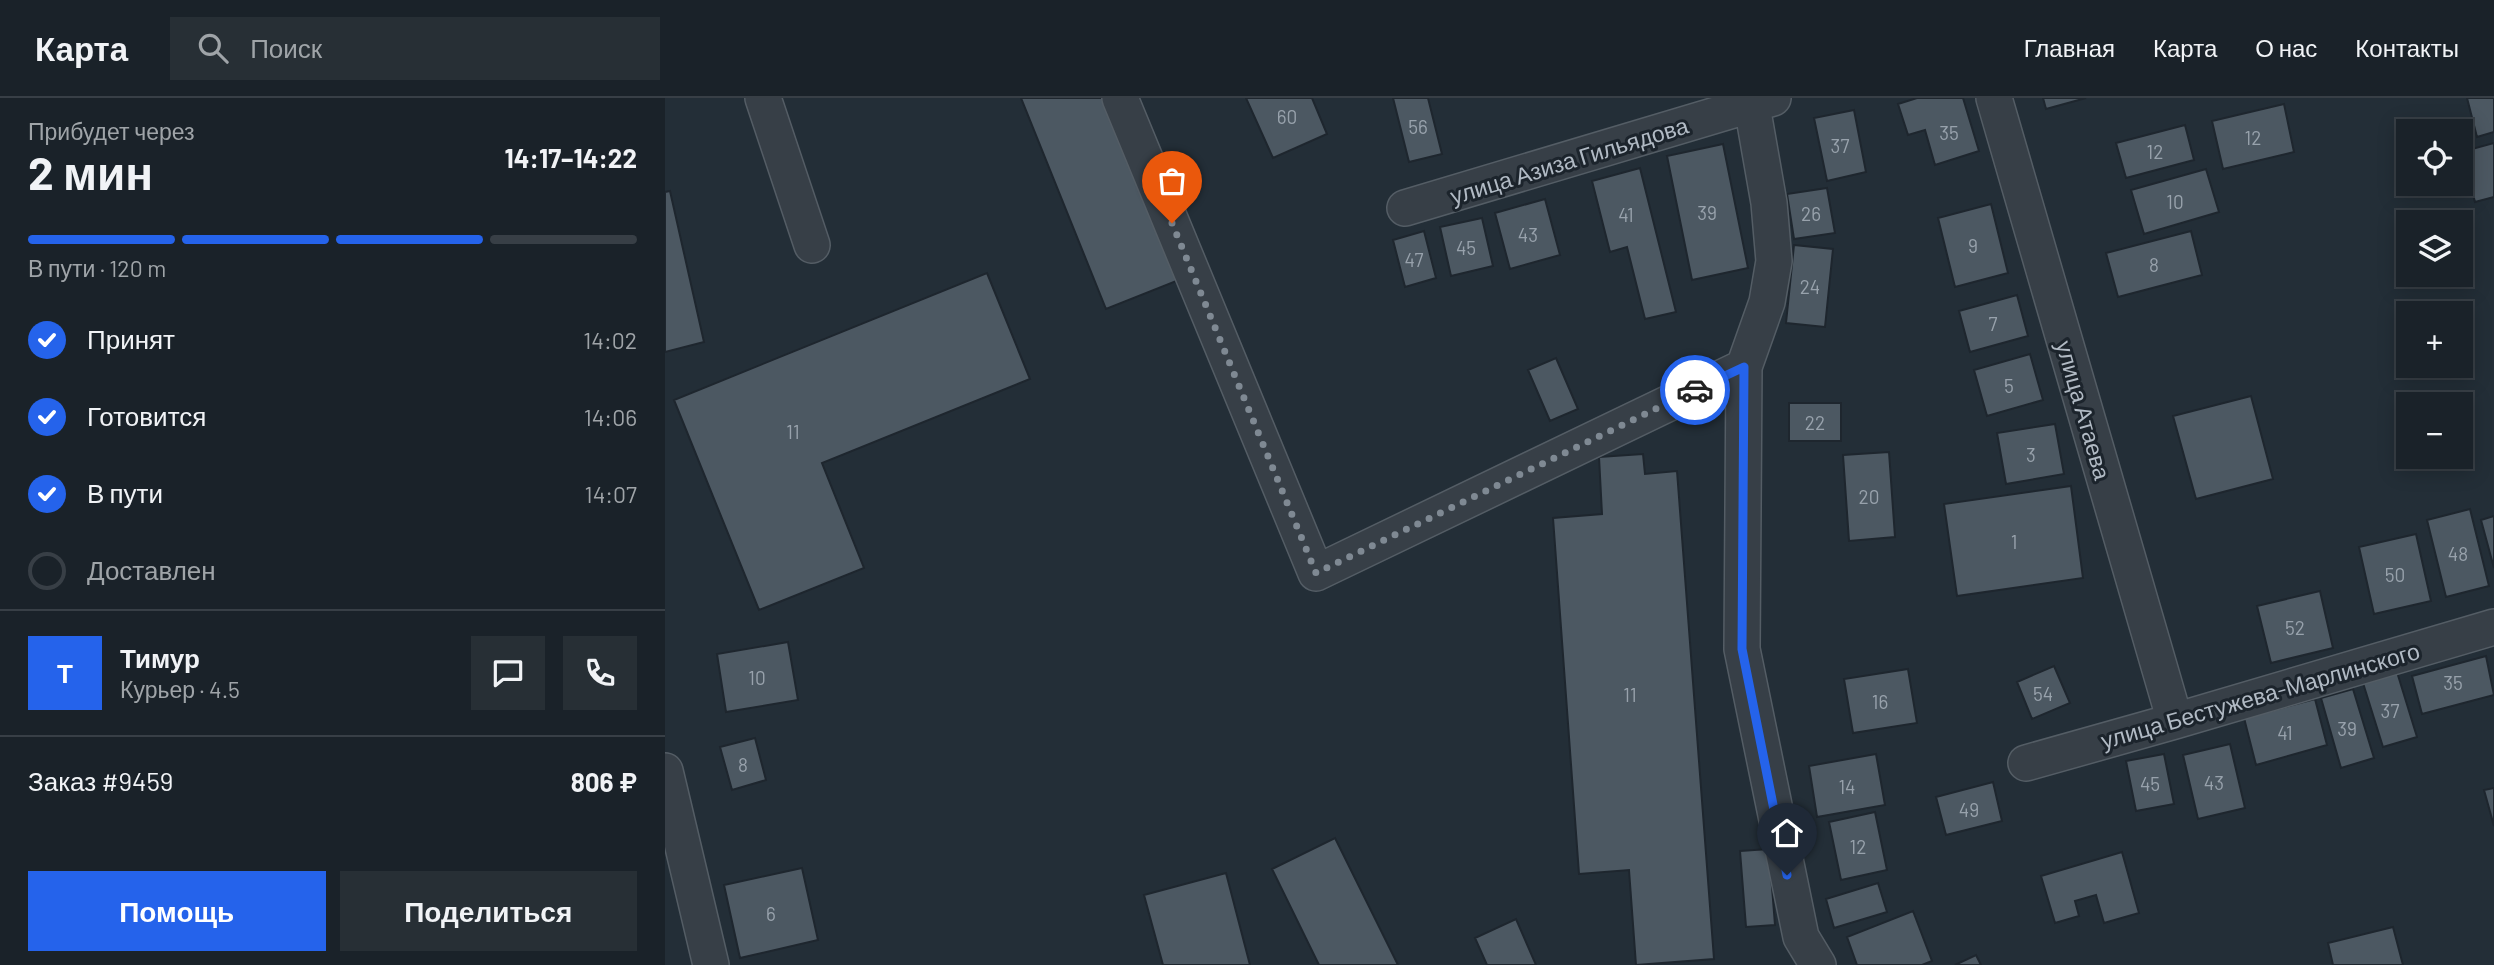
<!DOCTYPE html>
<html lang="ru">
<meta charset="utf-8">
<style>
body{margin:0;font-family:Barlow,sans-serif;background:#272f35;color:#f1f3f6;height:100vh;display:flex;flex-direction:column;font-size:26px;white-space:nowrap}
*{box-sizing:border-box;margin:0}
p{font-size:23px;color:#9fa4a8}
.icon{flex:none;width:38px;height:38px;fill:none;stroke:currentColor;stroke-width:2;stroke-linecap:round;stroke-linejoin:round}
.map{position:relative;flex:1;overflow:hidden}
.sheet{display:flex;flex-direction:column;background:#1a2229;width:665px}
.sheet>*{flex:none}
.controls{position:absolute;left:1731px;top:21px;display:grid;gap:14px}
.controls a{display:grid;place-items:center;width:77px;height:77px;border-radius:0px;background:#1a2229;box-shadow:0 4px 18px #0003,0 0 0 2px #383f46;font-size:35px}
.pin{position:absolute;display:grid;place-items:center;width:60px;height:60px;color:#fff;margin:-72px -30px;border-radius:50% 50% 50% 0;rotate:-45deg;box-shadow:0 0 7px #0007}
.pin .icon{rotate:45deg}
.courier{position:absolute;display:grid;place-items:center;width:70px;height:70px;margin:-35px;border:5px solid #2563eb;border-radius:50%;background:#fff;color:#222;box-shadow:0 2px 9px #0007}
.head em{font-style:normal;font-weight:700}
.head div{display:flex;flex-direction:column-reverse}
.head{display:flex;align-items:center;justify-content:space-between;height:119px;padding:0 28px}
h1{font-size:46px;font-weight:700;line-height:52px}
.bar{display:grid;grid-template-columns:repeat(4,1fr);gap:10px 7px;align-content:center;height:84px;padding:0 28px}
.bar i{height:9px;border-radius:5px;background:#383f46}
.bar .on{background:#2563eb}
.bar p{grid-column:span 4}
.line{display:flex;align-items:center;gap:18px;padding:0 28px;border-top:2px solid #383f46}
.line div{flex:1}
.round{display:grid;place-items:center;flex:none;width:74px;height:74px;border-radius:0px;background:#272f35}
ol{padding:0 28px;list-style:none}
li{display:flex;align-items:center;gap:21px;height:77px}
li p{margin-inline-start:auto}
li .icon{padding:7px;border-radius:50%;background:#2563eb;color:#fff;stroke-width:4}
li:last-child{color:#9fa4a8}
li i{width:38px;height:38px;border:4px solid #383f46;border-radius:50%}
.action{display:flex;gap:14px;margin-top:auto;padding:14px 28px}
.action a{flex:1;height:80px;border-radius:0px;background:#2563eb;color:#fff;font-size:28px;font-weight:700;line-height:80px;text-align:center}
.action a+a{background:#272f35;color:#f1f3f6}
header{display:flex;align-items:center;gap:42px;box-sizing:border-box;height:98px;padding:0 35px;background:#1a2229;border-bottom:2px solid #383f46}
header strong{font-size:33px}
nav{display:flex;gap:38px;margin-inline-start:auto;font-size:24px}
.search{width:490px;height:63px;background:#272f35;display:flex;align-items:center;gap:18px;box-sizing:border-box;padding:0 24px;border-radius:0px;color:#9fa4a8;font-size:26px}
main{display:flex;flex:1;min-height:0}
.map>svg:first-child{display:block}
</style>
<header>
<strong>Карта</strong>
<div class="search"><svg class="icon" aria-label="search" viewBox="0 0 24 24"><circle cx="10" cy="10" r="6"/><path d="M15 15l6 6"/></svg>Поиск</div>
<nav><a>Главная</a><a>Карта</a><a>О нас</a><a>Контакты</a></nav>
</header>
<main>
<section class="sheet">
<div class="head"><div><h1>2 мин</h1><p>Прибудет через</p></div><em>14:17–14:22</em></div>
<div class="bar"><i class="on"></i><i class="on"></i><i class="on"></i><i></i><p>В пути · 120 m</p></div>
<ol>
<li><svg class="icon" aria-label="check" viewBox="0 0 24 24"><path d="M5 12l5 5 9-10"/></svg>Принят<p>14:02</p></li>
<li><svg class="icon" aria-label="check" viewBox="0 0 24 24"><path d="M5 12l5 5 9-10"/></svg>Готовится<p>14:06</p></li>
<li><svg class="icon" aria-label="check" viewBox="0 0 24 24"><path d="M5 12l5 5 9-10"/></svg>В пути<p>14:07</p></li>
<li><i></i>Доставлен</li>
</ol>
<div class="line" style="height:126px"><b class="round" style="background:#2563eb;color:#fff">Т</b><div><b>Тимур</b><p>Курьер · 4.5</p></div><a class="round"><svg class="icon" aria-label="chat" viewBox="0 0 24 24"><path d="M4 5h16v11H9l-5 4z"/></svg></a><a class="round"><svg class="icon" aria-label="phone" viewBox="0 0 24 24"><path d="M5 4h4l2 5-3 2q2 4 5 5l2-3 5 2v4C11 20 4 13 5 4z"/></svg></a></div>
<div class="line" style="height:91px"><div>Заказ #9459</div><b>806 ₽</b></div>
<div class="action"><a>Помощь</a><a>Поделиться</a></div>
</section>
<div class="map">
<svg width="1829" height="867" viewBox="0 0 1829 867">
<rect width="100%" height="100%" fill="#232e37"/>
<!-- building -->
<path fill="#4c5862" stroke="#1e262e" stroke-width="2" d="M356,0H447L519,180L441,211Z
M581,0H647L662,36L608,60Z
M728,0H763L777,56L744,64Z
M1252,0H1298L1314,53L1270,67L1260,32L1243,37L1233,6Z
M1378,0H1421L1381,11Z
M1802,0H1829V34L1812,39Z
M1619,6L1629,54L1558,71L1547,23Z
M1189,12L1201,74L1162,83L1149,20Z
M1520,27L1529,62L1461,80L1451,45Z
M1829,45V99L1810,104L1796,54Z
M1058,46L1083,170L1027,182L1002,58Z
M975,70L1011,214L980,221L962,149L945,154L927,83Z
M1541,71L1554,114L1479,136L1466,92Z
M1162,90L1170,135L1129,141L1122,96Z
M5,93L39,244L0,254V94Z
M880,101L895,157L845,171L830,115Z
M1326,106L1343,175L1290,189L1273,120Z
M817,120L828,168L786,178L775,129Z
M759,133L771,180L740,189L728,142Z
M1526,133L1537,177L1453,199L1441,155Z
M1129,147L1168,151L1160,229L1121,225Z
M322,175L365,281L157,365L199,470L94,512L9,302Z
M1352,197L1363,238L1305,254L1294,213Z
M1365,256L1378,302L1322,318L1309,272Z
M891,260L913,311L885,323L863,272Z
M1586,298L1608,381L1531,401L1508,318Z
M1124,305H1176V343H1124Z
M1390,326L1399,376L1341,386L1332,335Z
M1224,354L1230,439L1184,443L1178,357Z
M978,356L980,376L1012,373L1049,861L971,867L964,772L914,776L888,420L937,416L934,359Z
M1406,388L1418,480L1292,498L1279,406Z
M1805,411L1824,488L1781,499L1762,422Z
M1829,418V470L1816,422Z
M1751,436L1766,503L1709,516L1694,449Z
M1655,493L1668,550L1606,565L1592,508Z
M123,544L133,602L61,614L52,556Z
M1821,558L1829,597L1757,616L1747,578Z
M1389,568L1405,605L1367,621L1352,584Z
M1243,571L1252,625L1188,635L1179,581Z
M1732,574L1752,639L1718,649L1698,585Z
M1688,591L1709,660L1676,670L1656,600Z
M1650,601L1662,647L1591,667L1579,620Z
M90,640L101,682L67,692L55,649Z
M1565,646L1580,710L1533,721L1518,657Z
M1211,656L1220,707L1152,719L1144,668Z
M1499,656L1509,706L1471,713L1461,663Z
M1328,684L1337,723L1281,737L1271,699Z
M1829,690V728L1819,692Z
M1210,714L1222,772L1176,782L1164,724Z
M670,740L733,867H654L607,771Z
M1104,751L1110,827L1081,829L1075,753Z
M1457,754L1474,815L1439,825L1431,797L1410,803L1414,818L1390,825L1376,778Z
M137,770L153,842L75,860L59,787Z
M561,775L585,867H498L479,797Z
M1213,785L1222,814L1169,830L1161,801Z
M1248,813L1267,863L1257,867H1192L1182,839Z
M851,821L871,867H822L810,840Z
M1728,829L1738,867H1668L1663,845Z
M1311,857L1316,867H1290Z"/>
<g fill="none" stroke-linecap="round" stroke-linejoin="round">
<defs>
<path id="minor" d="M98,0L147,147
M455,0L651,475L1079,269
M1329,0L1510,623
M1087,8L1104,105L1109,163L1102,204L1079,269L1077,551L1136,839L1153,867
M740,110L1108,0
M1361,665L1510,623L1829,529
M0,673L46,867"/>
</defs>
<!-- minor casing -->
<use href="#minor" stroke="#545d65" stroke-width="38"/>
<!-- minor -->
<use href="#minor" stroke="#373f47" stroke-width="35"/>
</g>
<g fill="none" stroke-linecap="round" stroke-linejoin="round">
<!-- done -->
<path stroke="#7f8993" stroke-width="7" stroke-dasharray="0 12.6" d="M507,125L651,475L1030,292"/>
<!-- route -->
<path stroke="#2563eb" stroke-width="9" d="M1030,292L1079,269L1077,551L1122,777"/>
</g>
<g text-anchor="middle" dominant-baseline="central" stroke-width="6" stroke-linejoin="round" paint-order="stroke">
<!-- number labels -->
<g font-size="19" fill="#98a2ac">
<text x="622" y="18">60</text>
<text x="753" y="28">56</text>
<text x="1284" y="34">35</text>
<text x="1588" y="39">12</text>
<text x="1175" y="47">37</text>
<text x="1490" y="53">12</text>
<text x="1510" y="103">10</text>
<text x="1042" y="114">39</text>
<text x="1146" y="115">26</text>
<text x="961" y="116">41</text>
<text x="863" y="136">43</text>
<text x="1308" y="147">9</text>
<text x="801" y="149">45</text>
<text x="749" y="161">47</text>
<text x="1489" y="166">8</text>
<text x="1145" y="188">24</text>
<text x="1328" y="225">7</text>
<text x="1344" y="287">5</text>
<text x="1150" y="324">22</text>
<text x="128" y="333">11</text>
<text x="1366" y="356">3</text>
<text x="1204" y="398">20</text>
<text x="1349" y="443">1</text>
<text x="1793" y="455">48</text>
<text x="1730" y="476">50</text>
<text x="1630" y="529">52</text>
<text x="92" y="579">10</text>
<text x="1788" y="584">35</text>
<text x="1378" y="595">54</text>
<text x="965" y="596">11</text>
<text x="1215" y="603">16</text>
<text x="1725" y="612">37</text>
<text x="1682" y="630">39</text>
<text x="1620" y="634">41</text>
<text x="78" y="666">8</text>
<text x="1549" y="684">43</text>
<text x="1485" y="685">45</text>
<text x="1182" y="688">14</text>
<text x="1304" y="711">49</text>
<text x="1193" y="748">12</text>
<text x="106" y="815">6</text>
</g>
<!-- street labels -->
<g font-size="23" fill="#b1bac4" stroke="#1c242c">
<text transform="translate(904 62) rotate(-17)">улица Азиза Гильядова</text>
<text transform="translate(1419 312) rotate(74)">улица Атаева</text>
<text transform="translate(1595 597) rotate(-16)">улица Бестужева-Марлинского</text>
</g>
</g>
</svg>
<div class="controls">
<a><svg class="icon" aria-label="locate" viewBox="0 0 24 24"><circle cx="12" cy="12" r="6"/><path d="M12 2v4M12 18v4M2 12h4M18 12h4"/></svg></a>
<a><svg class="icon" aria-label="layers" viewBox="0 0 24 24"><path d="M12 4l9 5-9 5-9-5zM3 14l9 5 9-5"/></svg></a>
<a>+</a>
<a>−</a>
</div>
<div class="pin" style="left:507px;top:125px;background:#ea580c"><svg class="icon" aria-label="bag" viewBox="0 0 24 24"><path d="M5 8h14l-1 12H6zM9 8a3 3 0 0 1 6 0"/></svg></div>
<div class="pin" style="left:1122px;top:777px;background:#1f2937"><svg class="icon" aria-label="home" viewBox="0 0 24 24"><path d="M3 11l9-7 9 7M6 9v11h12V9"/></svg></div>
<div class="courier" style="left:1030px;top:292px"><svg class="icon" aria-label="car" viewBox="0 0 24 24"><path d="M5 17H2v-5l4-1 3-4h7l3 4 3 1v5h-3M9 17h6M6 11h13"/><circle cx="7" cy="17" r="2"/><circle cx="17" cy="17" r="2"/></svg></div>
</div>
</main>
